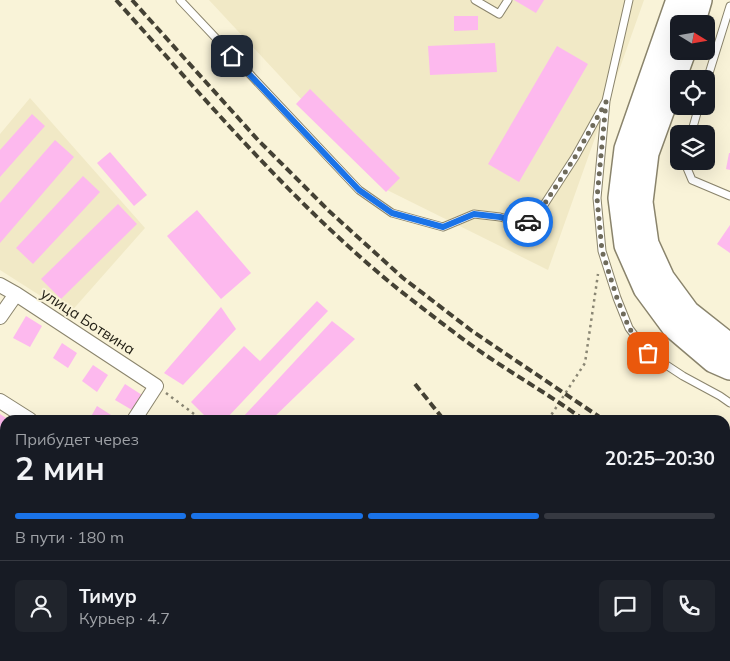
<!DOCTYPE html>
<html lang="ru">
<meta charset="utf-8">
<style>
body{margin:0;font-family:Mulish,sans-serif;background:#20242c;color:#f1f3f6;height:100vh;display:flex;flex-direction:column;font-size:19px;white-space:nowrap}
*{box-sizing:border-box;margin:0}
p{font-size:16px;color:#9ea1a6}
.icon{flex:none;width:28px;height:28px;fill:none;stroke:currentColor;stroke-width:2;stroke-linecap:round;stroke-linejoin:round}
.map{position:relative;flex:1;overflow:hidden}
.panel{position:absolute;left:0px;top:415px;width:730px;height:246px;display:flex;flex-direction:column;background:#171b24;border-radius:15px 15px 0 0;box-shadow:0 5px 20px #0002}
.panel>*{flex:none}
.needle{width:32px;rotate:101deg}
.buttons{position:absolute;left:670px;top:15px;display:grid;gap:10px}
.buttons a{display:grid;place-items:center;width:45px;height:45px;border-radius:8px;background:#171b24;box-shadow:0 5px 20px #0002;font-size:25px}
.pin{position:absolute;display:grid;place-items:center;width:42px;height:42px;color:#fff;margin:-21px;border-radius:10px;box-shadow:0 2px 8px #0006}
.courier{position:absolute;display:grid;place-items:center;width:50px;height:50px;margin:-25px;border:4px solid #1a73e8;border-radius:50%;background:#fff;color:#222;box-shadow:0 1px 6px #0007}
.headline em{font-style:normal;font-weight:700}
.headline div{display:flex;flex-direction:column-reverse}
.headline{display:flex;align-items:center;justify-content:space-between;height:85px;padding:0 15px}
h1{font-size:32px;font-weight:700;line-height:38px}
.bar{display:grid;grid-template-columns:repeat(4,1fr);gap:8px 5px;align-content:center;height:60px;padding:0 15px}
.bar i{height:6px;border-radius:4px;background:#363941}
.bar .on{background:#1a73e8}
.bar p{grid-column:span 4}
.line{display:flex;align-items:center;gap:12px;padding:0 15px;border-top:1px solid #363941}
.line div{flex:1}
.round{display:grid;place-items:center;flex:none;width:52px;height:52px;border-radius:8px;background:#20242c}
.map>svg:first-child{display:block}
</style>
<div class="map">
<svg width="730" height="661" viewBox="0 0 730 661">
<rect width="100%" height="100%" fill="#f9f3d8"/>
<!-- built -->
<path fill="#f1e9c6" d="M209,0H644L548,270L385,189Z
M30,98L145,228L69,314L0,270V134Z"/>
<!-- building -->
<path fill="#fdb9ee" d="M514,0H544L536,13Z
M454,16H478V30L454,31Z
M495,43L497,72L430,75L428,46Z
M557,46L588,64L519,182L488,164Z
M310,89L400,178L386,192L296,104Z
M32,114L45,126L0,177V150Z
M55,140L74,157L0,243V203Z
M110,152L147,195L134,206L97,163Z
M729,153H730V170L726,169Z
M83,176L100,192L33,264L16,248Z
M118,204L137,224L61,299L41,279Z
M197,210L251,273L221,299L167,236Z
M730,225V253L717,244Z
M317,301L328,311L225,420H209L191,402L244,346L260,361Z
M221,307L236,329L183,385L164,373Z
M26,316L42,326L30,347L13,338Z
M332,321L355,339L271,420H245L243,417Z
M62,343L77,353L68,368L53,358Z
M93,365L108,375L97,392L82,381Z
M125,384L142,395L132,410L115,400Z
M97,406L119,420H89Z
M0,414L9,420H5V444L0,441Z
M725,542L730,544V590L725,588Z
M205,656H237L234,661H202Z
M286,656H374L381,661H294Z
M516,656H543L546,658L545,661H512Z"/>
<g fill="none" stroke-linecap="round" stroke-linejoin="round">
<defs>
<path id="lane" d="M180,0L359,190L392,213L443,227L474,214L500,217L525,224L538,214L575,157L606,101
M475,0L499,14L508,0
M629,0L606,101L597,198L602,251L617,298L629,328L648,353L683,376L720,396L730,403
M706,83L730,6
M691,134L699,106
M684,161L692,180L730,196"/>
<path id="street" d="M0,285L16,294L156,386L134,420
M0,317L16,294
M0,401L30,420
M725,620L730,623
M0,646L5,649
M16,656L23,661
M130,661L133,656"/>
<path id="highway" d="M679,0L627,149L621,198L627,245L646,288L674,326L714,360L730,367
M692,24L699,0
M683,51L646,153L640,202L646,244L662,279L687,313L730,347"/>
</defs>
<!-- lane casing -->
<use href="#lane" stroke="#8a846c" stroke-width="9"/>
<!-- street casing -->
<use href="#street" stroke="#8a846c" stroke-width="16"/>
<!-- highway casing -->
<use href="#highway" stroke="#8a846c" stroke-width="28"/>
<!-- path -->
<path stroke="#898573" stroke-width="2.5" stroke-dasharray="2.5 4" stroke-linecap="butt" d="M166,393L202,420
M548,420L585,363L598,274"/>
<!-- lane -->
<use href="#lane" stroke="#fff" stroke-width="7"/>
<!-- street -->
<use href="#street" stroke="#fff" stroke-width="14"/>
<!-- highway -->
<use href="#highway" stroke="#fff" stroke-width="25"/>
<!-- rail -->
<path stroke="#444134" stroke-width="4" stroke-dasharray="8 4" stroke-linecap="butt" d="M116,0C206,100 293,204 398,289C421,307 444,325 467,342C505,370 546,392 584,420
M132,0L258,140L329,211L403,278L472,331L604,420
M415,384L444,420
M725,488L730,490
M725,503L730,505
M618,656L621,661"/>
</g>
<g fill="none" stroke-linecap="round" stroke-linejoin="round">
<!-- done -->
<path stroke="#6f6b5b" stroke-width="5" stroke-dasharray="0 9" d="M528,222L538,214L575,157L606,102L597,198L602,251L617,298L629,328L648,353"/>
<!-- route -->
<path stroke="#1a73e8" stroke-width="6" d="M232,56L359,190L392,213L443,227L474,214L500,217L525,224L528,222"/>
</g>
<g text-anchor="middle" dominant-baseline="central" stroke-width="4" stroke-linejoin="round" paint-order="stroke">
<!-- street labels -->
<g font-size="15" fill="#252218" stroke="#f9f3d8">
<text transform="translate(88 321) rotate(33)">улица Ботвина</text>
</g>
</g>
</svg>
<div class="buttons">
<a><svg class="needle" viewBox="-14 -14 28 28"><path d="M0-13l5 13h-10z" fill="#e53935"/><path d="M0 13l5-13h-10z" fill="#9ea1a6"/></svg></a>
<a><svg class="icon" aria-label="locate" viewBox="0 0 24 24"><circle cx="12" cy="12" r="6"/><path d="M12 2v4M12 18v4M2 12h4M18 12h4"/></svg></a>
<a><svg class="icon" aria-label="layers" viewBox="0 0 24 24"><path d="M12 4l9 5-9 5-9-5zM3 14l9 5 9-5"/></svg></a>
</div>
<div class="pin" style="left:648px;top:353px;background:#ea580c"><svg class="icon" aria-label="bag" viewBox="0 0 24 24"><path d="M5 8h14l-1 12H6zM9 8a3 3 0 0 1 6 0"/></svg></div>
<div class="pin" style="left:232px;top:56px;background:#1f2937"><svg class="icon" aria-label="home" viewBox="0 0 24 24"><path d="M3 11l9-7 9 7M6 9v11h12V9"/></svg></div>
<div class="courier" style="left:528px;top:222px"><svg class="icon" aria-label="car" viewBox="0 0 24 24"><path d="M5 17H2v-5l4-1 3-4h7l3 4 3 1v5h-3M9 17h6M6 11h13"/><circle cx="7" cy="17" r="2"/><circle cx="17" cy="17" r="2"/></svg></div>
<section class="panel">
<div class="headline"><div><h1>2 мин</h1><p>Прибудет через</p></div><em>20:25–20:30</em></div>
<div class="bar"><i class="on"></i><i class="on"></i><i class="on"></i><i></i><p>В пути · 180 m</p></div>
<div class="line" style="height:90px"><a class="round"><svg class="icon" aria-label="person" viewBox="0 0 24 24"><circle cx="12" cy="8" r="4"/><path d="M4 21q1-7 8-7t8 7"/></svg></a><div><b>Тимур</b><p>Курьер · 4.7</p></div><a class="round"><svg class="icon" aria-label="chat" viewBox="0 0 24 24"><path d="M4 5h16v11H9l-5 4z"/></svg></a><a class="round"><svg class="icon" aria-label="phone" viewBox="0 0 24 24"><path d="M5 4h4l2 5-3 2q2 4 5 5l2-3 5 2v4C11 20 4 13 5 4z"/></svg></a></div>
</section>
</div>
